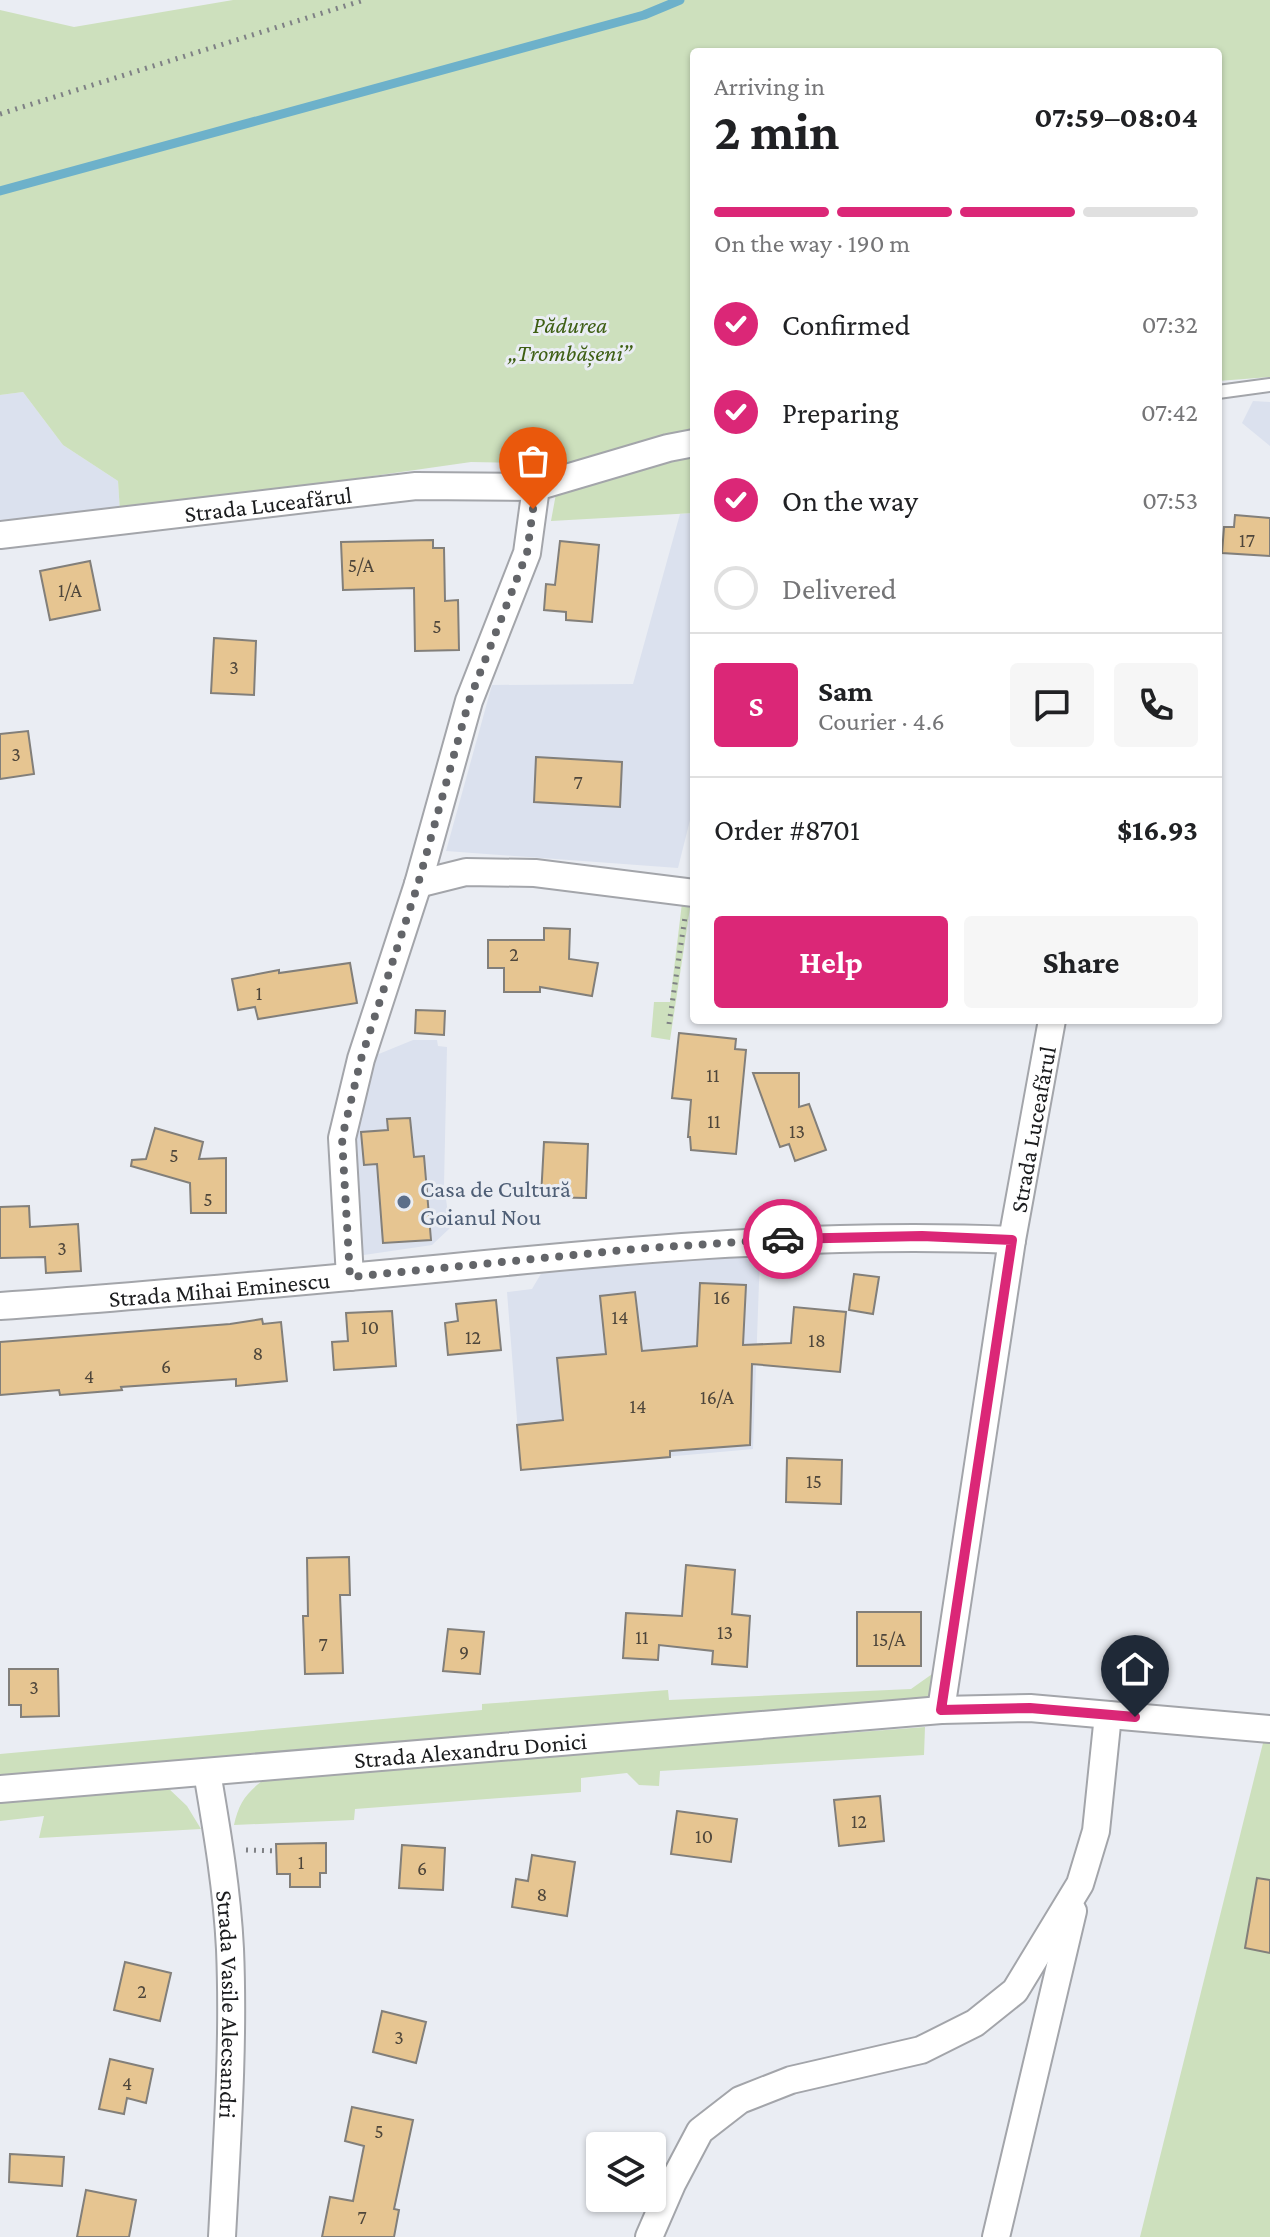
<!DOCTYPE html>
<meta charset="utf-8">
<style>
body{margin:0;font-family:"Crimson Pro",serif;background:#f6f6f6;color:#202124;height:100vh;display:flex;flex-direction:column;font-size:30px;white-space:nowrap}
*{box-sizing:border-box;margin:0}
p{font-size:26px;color:#757577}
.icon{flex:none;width:44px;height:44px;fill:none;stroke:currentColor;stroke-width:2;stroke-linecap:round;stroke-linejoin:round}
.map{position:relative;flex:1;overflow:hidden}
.drawer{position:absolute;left:690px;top:48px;width:532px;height:976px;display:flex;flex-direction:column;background:#fff;border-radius:8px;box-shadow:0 2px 6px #0004}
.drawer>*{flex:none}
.fabs{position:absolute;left:586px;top:2132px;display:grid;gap:16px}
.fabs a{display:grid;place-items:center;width:80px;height:80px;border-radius:8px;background:#fff;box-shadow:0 2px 6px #0004;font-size:40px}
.pin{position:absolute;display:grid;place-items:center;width:68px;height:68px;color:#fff;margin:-82px -34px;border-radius:50% 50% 50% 0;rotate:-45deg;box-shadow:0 0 8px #0007}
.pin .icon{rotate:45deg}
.courier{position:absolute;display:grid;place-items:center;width:80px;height:80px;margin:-40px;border:6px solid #db2777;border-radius:50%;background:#fff;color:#222;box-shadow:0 2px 10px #0007}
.headline em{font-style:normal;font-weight:700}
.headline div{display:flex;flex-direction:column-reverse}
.headline{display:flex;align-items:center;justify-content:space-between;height:136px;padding:0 24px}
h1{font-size:52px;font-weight:700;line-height:60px}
.bar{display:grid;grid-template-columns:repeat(4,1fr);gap:12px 8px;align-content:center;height:96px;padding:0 24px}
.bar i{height:10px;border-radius:6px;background:#e0e0e0}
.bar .on{background:#db2777}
.bar p{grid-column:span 4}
.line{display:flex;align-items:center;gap:20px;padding:0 24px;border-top:2px solid #e0e0e0}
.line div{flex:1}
.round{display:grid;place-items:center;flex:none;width:84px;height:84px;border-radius:8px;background:#f6f6f6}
ol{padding:0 24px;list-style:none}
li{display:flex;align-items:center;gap:24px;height:88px}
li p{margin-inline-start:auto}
li .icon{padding:8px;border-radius:50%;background:#db2777;color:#fff;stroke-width:4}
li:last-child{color:#757577}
li i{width:44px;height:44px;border:4px solid #e0e0e0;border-radius:50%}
.action{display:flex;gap:16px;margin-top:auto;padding:16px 24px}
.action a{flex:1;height:92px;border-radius:8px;background:#db2777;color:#fff;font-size:32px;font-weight:700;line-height:92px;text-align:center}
.action a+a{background:#f6f6f6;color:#202124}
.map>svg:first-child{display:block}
</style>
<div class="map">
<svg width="1270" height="2237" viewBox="0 0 1270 2237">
<rect width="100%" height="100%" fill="#eaedf3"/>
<!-- built -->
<path fill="#dbe1ee" d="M23,392L63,445L118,481L120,512L0,525V395Z
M1253,401L1270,402V446L1242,423Z
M694,513V804L678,868L446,851L492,685L633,684L680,514Z
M413,1040H437L438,1046L447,1047L444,1185L450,1228L432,1245L357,1256L351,1140L369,1058Z
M760,1255L753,1449L521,1470L507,1292L532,1289L542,1272Z"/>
<!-- green -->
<path fill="#cde0bd" d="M233,0H1270V377L1218,381V52H694V434L568,464L471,462L120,512L118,481L63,445L23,392L0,395V10L74,27Z
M694,457V513L551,521L557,488Z
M682,903L690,908L670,1040L651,1037L654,1002H670Z
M935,1672L931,1701L323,1747L0,1777V1754L482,1710V1704L668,1690L669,1700L911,1689Z
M925,1727L924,1755L660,1771L659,1786L639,1785L627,1773L581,1778V1792L355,1809L354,1820L234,1825C239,1802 247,1792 266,1778Z
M1265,1735H1270V2237H1140Z
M167,1787L187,1806L201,1829L39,1838L44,1816L0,1821V1801Z"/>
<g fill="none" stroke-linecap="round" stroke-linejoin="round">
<!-- stream -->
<path stroke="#6db1ca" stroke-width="9" d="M0,191L644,15L680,0"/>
</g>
<!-- building -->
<path fill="#e6c591" stroke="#827f7a" stroke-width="2" d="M1235,515L1270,518V556L1222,553L1224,527H1234Z
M433,540V548H444L445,601L458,600L459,650L415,651L414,588L343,590L341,542Z
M560,541L599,545L592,622L566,620V612L544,610L546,584L555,585Z
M90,561L100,610L50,620L40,571Z
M214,638L256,641L254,695L211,693Z
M28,731L34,774L0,779V734Z
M536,757L622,762L620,807L534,802Z
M544,928L570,929L569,959L598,963L592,996L540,987V992H504V968H488V940H544Z
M350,963L357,1003L258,1019L255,1007L238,1010L232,979L279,970V973Z
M416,1010L445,1011L444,1035L415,1033Z
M679,1033L736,1039L735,1049L746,1050L736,1154L691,1150L690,1137H688L691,1100L672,1098Z
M753,1073H799V1107L809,1104L826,1150L795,1161L789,1144L780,1147Z
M410,1118L414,1157L424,1156L431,1240L383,1243L377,1164L364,1165L361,1132L388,1130L387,1119Z
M155,1128L203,1142L199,1159L226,1158V1213H191L190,1183L131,1166L132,1160L146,1159Z
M544,1142L588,1144L586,1198L541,1197Z
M29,1206L30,1227L78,1224L81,1271L46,1273L45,1257L0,1258V1207Z
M854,1274L879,1277L873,1314L849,1310Z
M700,1283L746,1285L743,1345L791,1343L794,1307L846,1312L840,1372L752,1364L750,1445L670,1451V1457L521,1470L517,1425L563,1420L557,1358L606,1354L600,1296L635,1292L642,1351L697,1346Z
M496,1300L501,1350L448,1355L445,1323L458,1321L456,1304Z
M392,1311L396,1366L334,1370L332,1342L348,1341L346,1313Z
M262,1319L263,1324L281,1322L287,1381L236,1386V1379L121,1387L122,1390L60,1395L59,1390L0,1395V1342L230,1324Z
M787,1458L842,1460L841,1504L786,1502Z
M349,1557L350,1595H340L343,1673L305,1674L303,1616H308L307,1558Z
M686,1565L735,1570L732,1614L750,1616L747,1667L712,1664L713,1651L659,1645L658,1660L623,1658L626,1613L682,1616Z
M857,1612H921V1666H857Z
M448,1629L484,1632L480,1674L443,1671Z
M9,1669H58L59,1716L21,1717V1705H9Z
M880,1796L884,1841L839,1846L834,1800Z
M677,1811L737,1819L731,1862L671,1854Z
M326,1843V1873H320V1887H290V1874H277L276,1844Z
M402,1845L445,1848L443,1890L399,1888Z
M532,1855L575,1862L567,1916L512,1907L516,1879L528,1881Z
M1257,1878L1270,1880V1953L1245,1948Z
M125,1962L171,1973L160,2021L114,2010Z
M382,2011L426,2022L416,2063L373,2052Z
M110,2059L153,2069L146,2103L127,2098L124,2114L99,2109Z
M352,2107L413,2120L394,2209L399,2210L394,2237H322L330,2197L353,2201L364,2146L345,2141Z
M10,2154L64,2157L62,2186L9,2182Z
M86,2190L136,2200L129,2237H77Z"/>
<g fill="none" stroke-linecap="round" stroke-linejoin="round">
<defs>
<path id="lane" d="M1218,392L1270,385"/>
<g id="street">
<path id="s1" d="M0,535L416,486L536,487L668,448L694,443"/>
<path d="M418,884L466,872L535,873L694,893"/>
<path d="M350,1277L342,1138L361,1059L418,884L469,701L527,553L536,487"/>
<path id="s2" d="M0,1306C149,1296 297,1282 445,1268C634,1249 822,1232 1012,1240"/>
<path id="s3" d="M941,1710L1012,1240L1052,1020"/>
<path id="s4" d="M207,1772C217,1831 227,1889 230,1949C234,2045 227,2141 222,2237"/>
<path id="s5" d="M0,1789L941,1710L1030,1708L1270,1729"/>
<path d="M649,2237L672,2184L700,2131L740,2100L791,2080L921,2050L975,2023L1015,1991L1080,1884L1096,1831L1108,1715"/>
<path d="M996,2237L1073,1911"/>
</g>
</defs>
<!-- lane casing -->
<use href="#lane" stroke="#a3a5aa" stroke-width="16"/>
<!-- street casing -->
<use href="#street" stroke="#a3a5aa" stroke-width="30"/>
<!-- path -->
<path stroke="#7f8185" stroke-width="5" stroke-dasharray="2 6" stroke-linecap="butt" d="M0,114L364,0
M669,1024L685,917
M246,1850L276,1851"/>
<!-- lane -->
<use href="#lane" stroke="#fff" stroke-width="12"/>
<!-- street -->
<use href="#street" stroke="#fff" stroke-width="26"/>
</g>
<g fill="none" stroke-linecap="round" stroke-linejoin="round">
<!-- done -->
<path stroke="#636569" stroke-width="8" stroke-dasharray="0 14.4" d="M533,509L527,553L469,701L418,884L361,1059L342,1138L350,1277L635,1249L783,1239"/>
<!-- route -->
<path stroke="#db2777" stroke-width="10" d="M783,1239L922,1236L1012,1240L941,1710L1030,1708L1135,1717"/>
</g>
<!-- markers -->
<circle fill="#5c6f8a" stroke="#eaedf3" stroke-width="3" cx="404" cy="1202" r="8"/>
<g text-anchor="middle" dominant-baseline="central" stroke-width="6" stroke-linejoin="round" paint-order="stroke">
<!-- number labels -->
<g font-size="20" fill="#4e463b">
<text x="1247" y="540">17</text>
<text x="361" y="565">5/A</text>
<text x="70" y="590">1/A</text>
<text x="437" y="626">5</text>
<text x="234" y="667">3</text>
<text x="16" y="754">3</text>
<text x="578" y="782">7</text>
<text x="514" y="954">2</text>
<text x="259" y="993">1</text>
<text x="713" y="1075">11</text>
<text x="714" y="1121">11</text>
<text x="797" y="1131">13</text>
<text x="174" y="1155">5</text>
<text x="208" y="1199">5</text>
<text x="62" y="1248">3</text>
<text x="722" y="1297">16</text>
<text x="620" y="1317">14</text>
<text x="370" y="1327">10</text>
<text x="473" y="1337">12</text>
<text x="817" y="1340">18</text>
<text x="258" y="1353">8</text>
<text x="166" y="1366">6</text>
<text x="89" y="1376">4</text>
<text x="717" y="1397">16/A</text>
<text x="638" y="1406">14</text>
<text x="814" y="1481">15</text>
<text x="725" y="1632">13</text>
<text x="642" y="1637">11</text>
<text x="889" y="1639">15/A</text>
<text x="323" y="1644">7</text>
<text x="464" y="1652">9</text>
<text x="34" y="1687">3</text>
<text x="859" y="1821">12</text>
<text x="704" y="1836">10</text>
<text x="301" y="1862">1</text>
<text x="422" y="1868">6</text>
<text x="542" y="1894">8</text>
<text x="142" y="1991">2</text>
<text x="399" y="2037">3</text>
<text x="127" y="2083">4</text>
<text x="379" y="2131">5</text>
<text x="362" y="2217">7</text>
</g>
<!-- park labels -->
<g font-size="24" font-style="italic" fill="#3e5f14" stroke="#eaedf3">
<text x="570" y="324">Pădurea<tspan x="570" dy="28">„Trombășeni”</tspan></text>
</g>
<!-- street labels -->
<g font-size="24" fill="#1b1c1e" stroke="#eaedf3">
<text stroke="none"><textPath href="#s1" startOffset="270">Strada Luceafărul</textPath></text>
<text stroke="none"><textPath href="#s3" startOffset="588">Strada Luceafărul</textPath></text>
<text stroke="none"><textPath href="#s2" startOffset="220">Strada Mihai Eminescu</textPath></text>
<text stroke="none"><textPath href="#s5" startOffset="472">Strada Alexandru Donici</textPath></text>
<text stroke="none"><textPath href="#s4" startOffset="234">Strada Vasile Alecsandri</textPath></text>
</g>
<!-- service labels -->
<g font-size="24" fill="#4e5e75" stroke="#eaedf3" text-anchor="start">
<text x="420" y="1188">Casa de Cultură<tspan x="420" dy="28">Goianul Nou</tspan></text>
</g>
</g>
</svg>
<div class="fabs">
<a><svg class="icon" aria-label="layers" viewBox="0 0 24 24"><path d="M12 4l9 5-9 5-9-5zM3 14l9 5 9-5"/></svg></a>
</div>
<div class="pin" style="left:533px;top:509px;background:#ea580c"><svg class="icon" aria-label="bag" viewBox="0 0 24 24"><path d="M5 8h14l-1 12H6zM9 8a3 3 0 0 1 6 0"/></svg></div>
<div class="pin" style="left:1135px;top:1717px;background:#1f2937"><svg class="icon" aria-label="home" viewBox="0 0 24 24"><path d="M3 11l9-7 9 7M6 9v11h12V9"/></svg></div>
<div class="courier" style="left:783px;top:1239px"><svg class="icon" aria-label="car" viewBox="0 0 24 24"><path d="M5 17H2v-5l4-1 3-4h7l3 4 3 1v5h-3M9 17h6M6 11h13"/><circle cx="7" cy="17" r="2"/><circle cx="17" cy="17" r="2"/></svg></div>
<section class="drawer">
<div class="headline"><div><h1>2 min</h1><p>Arriving in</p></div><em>07:59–08:04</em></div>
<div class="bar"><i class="on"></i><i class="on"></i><i class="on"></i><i></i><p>On the way · 190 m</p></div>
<ol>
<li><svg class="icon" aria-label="check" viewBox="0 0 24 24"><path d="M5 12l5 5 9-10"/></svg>Confirmed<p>07:32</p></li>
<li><svg class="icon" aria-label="check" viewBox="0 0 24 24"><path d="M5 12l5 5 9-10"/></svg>Preparing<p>07:42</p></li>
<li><svg class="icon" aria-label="check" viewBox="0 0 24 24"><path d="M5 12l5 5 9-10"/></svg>On the way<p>07:53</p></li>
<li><i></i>Delivered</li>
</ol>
<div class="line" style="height:144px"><b class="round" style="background:#db2777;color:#fff">S</b><div><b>Sam</b><p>Courier · 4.6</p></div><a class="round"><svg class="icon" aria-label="chat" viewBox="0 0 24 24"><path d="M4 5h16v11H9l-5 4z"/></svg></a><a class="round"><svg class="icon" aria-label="phone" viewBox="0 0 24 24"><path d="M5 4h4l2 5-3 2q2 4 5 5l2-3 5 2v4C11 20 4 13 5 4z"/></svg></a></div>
<div class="line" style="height:104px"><div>Order #8701</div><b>$16.93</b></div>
<div class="action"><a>Help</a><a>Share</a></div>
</section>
</div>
